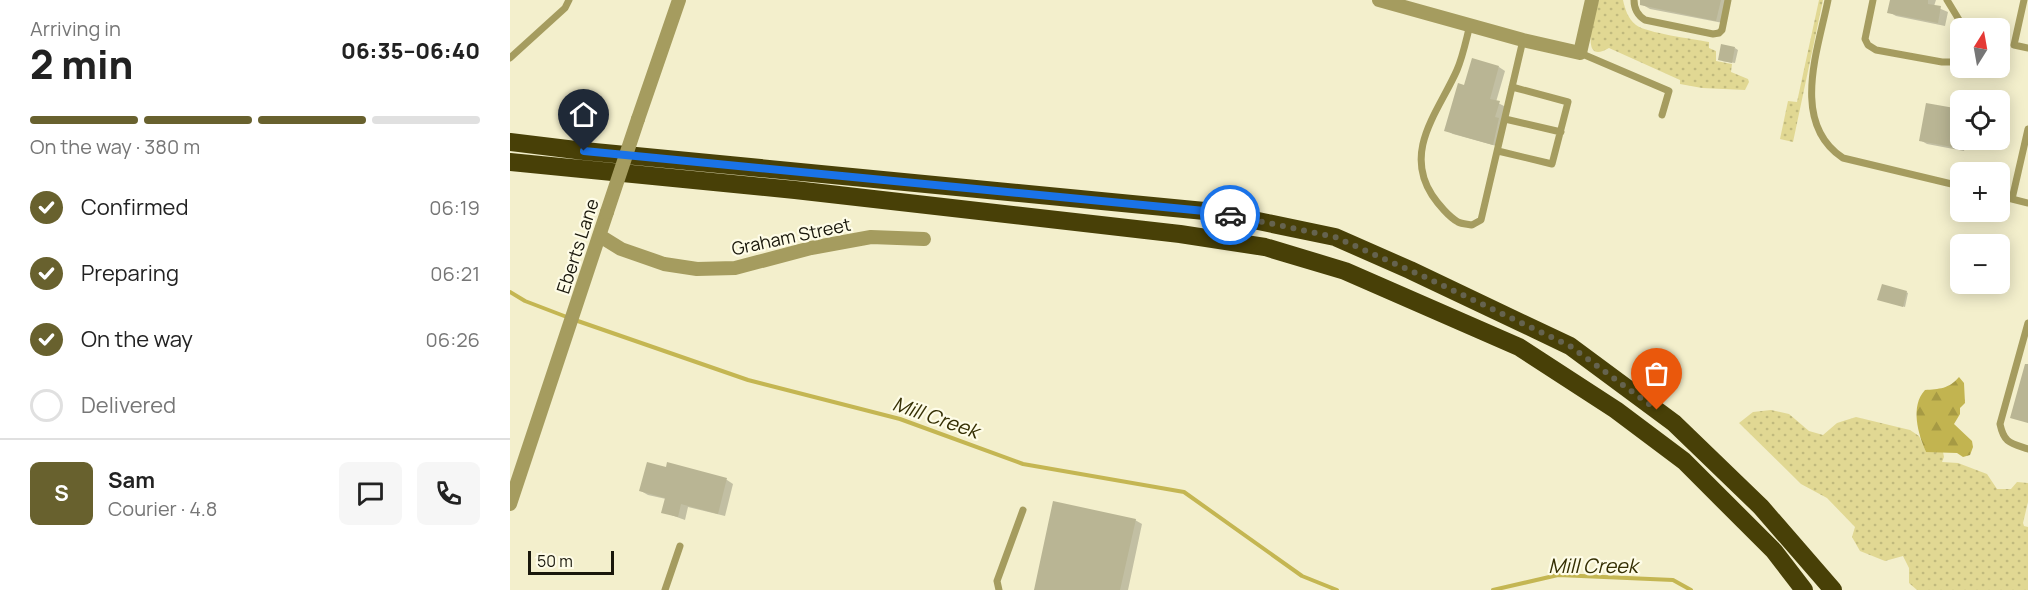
<!DOCTYPE html>
<meta charset="utf-8">
<style>
body{margin:0;font-family:Manrope,sans-serif;background:#f6f6f6;color:#222;height:100vh;display:flex;flex-direction:column;font-size:22px;white-space:nowrap}
*{box-sizing:border-box;margin:0}
p{font-size:20px;color:#767676}
.icon{flex:none;width:33px;height:33px;fill:none;stroke:currentColor;stroke-width:2;stroke-linecap:round;stroke-linejoin:round}
.map{position:relative;flex:1;overflow:hidden}
.panel{display:flex;flex-direction:column;background:#fff;width:510px}
.panel>*{flex:none}
.needle{width:39px;rotate:11deg}
.tools{position:absolute;left:1440px;top:18px;display:grid;gap:12px}
.tools a{display:grid;place-items:center;width:60px;height:60px;border-radius:9px;background:#fff;box-shadow:0 3px 15px #0003;font-size:30px}
.scale{position:absolute;left:18px;bottom:15px;width:86px;box-sizing:border-box;padding-left:6px;border:3px solid #19170b;border-top:0;font-size:16px;line-height:21px;white-space:nowrap;color:#19170b;-webkit-text-stroke:4px #fefce7;paint-order:stroke}
.pin{position:absolute;display:grid;place-items:center;width:51px;height:51px;color:#fff;margin:-62px -26px;border-radius:50% 50% 50% 0;rotate:-45deg;box-shadow:0 0 6px #0007}
.pin .icon{rotate:45deg}
.courier{position:absolute;display:grid;place-items:center;width:60px;height:60px;margin:-30px;border:4px solid #1a73e8;border-radius:50%;background:#fff;color:#222;box-shadow:0 2px 8px #0007}
.overview em{font-style:normal;font-weight:800}
.overview div{display:flex;flex-direction:column-reverse}
.overview{display:flex;align-items:center;justify-content:space-between;height:102px;padding:0 30px}
h1{font-size:39px;font-weight:800;line-height:45px}
.bar{display:grid;grid-template-columns:repeat(4,1fr);gap:9px 6px;align-content:center;height:72px;padding:0 30px}
.bar i{height:8px;border-radius:4px;background:#e0e0e0}
.bar .selected{background:#68612e}
.bar p{grid-column:span 4}
.line{display:flex;align-items:center;gap:15px;padding:0 30px;border-top:2px solid #e0e0e0}
.line div{flex:1}
.round{display:grid;place-items:center;flex:none;width:63px;height:63px;border-radius:9px;background:#f6f6f6}
ol{padding:0 30px;list-style:none}
li{display:flex;align-items:center;gap:18px;height:66px}
li p{margin-inline-start:auto}
li .icon{padding:6px;border-radius:50%;background:#68612e;color:#fff;stroke-width:4}
li:last-child{color:#767676}
li i{width:33px;height:33px;border:3px solid #e0e0e0;border-radius:50%}
main{display:flex;flex:1;min-height:0}
.map>svg:first-child{display:block}
</style>
<main>
<section class="panel">
<div class="overview"><div><h1>2 min</h1><p>Arriving in</p></div><em>06:35–06:40</em></div>
<div class="bar"><i class="selected"></i><i class="selected"></i><i class="selected"></i><i></i><p>On the way · 380 m</p></div>
<ol>
<li><svg class="icon" aria-label="check" viewBox="0 0 24 24"><path d="M5 12l5 5 9-10"/></svg>Confirmed<p>06:19</p></li>
<li><svg class="icon" aria-label="check" viewBox="0 0 24 24"><path d="M5 12l5 5 9-10"/></svg>Preparing<p>06:21</p></li>
<li><svg class="icon" aria-label="check" viewBox="0 0 24 24"><path d="M5 12l5 5 9-10"/></svg>On the way<p>06:26</p></li>
<li><i></i>Delivered</li>
</ol>
<div class="line" style="height:108px"><b class="round" style="background:#68612e;color:#fff">S</b><div><b>Sam</b><p>Courier · 4.8</p></div><a class="round"><svg class="icon" aria-label="chat" viewBox="0 0 24 24"><path d="M4 5h16v11H9l-5 4z"/></svg></a><a class="round"><svg class="icon" aria-label="phone" viewBox="0 0 24 24"><path d="M5 4h4l2 5-3 2q2 4 5 5l2-3 5 2v4C11 20 4 13 5 4z"/></svg></a></div>
</section>
<div class="map">
<svg width="1518" height="590" viewBox="0 0 1518 590">
<defs>
<pattern id="grass-dots" width="8" height="8" patternUnits="userSpaceOnUse" patternTransform="scale(1.5)"><rect width="8" height="8" fill="#e1d893"/><path d="M2 2h.1M6 6h.1" fill="none" stroke="#c0b97d" stroke-width="1.8" stroke-linecap="round"/></pattern>
<pattern id="forest-firs" width="22" height="20" patternUnits="userSpaceOnUse" patternTransform="scale(1.5)"><rect width="22" height="20" fill="#c2b450"/><path d="M5 1l3.5 6h-7zM16 11l3.5 6h-7z" fill="#a69a44"/></pattern>
</defs>
<rect width="100%" height="100%" fill="#f3efcc"/>
<!-- grass -->
<path fill="url(#grass-dots)" d="M1089,0H1113C1115,9 1118,19 1126,25C1136,33 1184,39 1199,42V48L1206,51V61L1222,64L1221,72L1238,79L1239,82L1235,90L1192,88L1170,84V80L1099,48C1067,67 1086,12 1089,0Z
M1309,0H1313L1283,142L1270,139L1278,101L1287,102Z
M1261,410L1279,414L1299,431L1313,435L1327,423L1346,417L1400,430L1409,436L1416,452H1433L1434,457L1432,462L1448,463L1477,474L1487,489H1501L1507,482L1518,483V502L1513,523L1514,526L1518,527V590H1407L1399,583V568L1393,556L1375,561L1350,551L1342,537L1345,527L1317,498L1291,484L1229,423L1243,412Z"/>
<!-- forest -->
<path fill="url(#forest-firs)" d="M1449,377L1454,383L1455,403L1450,408V414L1444,424L1462,441L1463,447L1460,455L1453,457L1447,453L1416,452C1408,434 1400,406 1415,390C1429,389 1439,389 1449,377Z"/>
<!-- shadow -->
<path fill="#0003" d="M1134,0H1218L1213,23L1140,9L1133,5Z
M1381,0H1426L1424,6L1438,12L1435,26L1386,16L1379,12Z
M1225,48L1228,50L1225,63L1212,61Z
M989,67L995,71L986,102L996,107L990,147L943,134L936,130L955,87Z
M1417,104L1450,111V140H1470L1468,146L1456,143L1454,151L1417,144L1410,140Z
M1396,292L1398,293L1395,307L1371,300Z
M158,464L217,480L223,484L215,516L178,507L175,520L153,512L156,499L138,495L131,491L157,469Z
M625,520L632,524L618,590H526Z"/>
<g fill="none" stroke-linecap="round" stroke-linejoin="round">
<!-- stream -->
<path stroke="#c4b652" stroke-width="4" d="M0,292L15,301L62,319L238,380L390,419L513,464L674,492L792,576L827,590
M983,590L1048,575L1163,580L1181,590"/>
</g>
<!-- building -->
<path fill="#b9b594" d="M1130,0H1211L1206,21L1130,5Z
M1380,0H1418V4L1431,6L1428,23L1377,13Z
M1211,44L1225,47L1222,63L1208,60Z
M962,58L989,66L980,99L990,101L985,117L989,118L983,145L934,131L948,83L954,85Z
M1416,103L1450,109V141L1448,148L1409,141Z
M1372,284L1397,291L1393,307L1367,300Z
M1515,364H1518V423L1500,418Z
M137,462L156,467L157,462L217,478L208,514L171,504L168,517L151,513L155,498L129,491Z
M543,501L626,519L610,590H524Z"/>
<g fill="none" stroke-linecap="round" stroke-linejoin="round">
<!-- lane -->
<path stroke="#a59c5f" stroke-width="7" d="M1124,0C1124,9 1127,15 1135,20L1203,34L1209,33L1212,30L1218,0
M1318,0C1308,50 1280,123 1333,158L1450,186
M1363,0L1355,39L1358,45L1366,50L1432,62H1442L1450,55
M1437,0L1454,28
M1514,0L1504,45L1518,48
M960,25C956,40 953,56 947,70C929,111 893,150 922,195C928,204 939,217 948,222C952,224 958,224 962,225L971,220L1013,40
M1070,53L1159,91L1152,115
M0,58L55,8L59,0
M995,119L1051,132
M988,151L1042,164L1058,102L1002,87
M1490,196L1518,203
M1502,199L1518,129
M1518,323L1490,424C1494,443 1500,443 1518,449
M155,590L170,546
M489,590L487,581L513,510"/>
<!-- street -->
<path stroke="#a59c5f" stroke-width="14" d="M869,0L1013,40L1070,53L1082,0
M128,119L169,0
M90,236L111,249L154,264L187,269L225,268L301,248L361,237L414,239
M0,504L97,212"/>
<!-- highway -->
<path stroke="#484007" stroke-width="18" d="M0,142L74,151L705,212L825,237L900,270L1060,346L1164,423L1251,507L1323,590
M0,162L285,190L670,234L755,247L835,271L1009,347L1106,410L1174,461L1264,551L1294,590"/>
<!-- street-bridge -->
<path stroke="#a59c5f" stroke-width="14" d="M97,212L128,119"/>
</g>
<g fill="none" stroke-linecap="round" stroke-linejoin="round">
<!-- done -->
<path stroke="#65634f" stroke-width="6" stroke-dasharray="0 10.8" d="M720,215L825,237L917,278L1060,346L1147,410"/>
<!-- route -->
<path stroke="#1a73e8" stroke-width="8" d="M74,151L705,212L720,215"/>
</g>
<g text-anchor="middle" dominant-baseline="central" stroke-width="4.5" stroke-linejoin="round" paint-order="stroke">
<!-- street labels -->
<g font-size="18" fill="#19170b" stroke="#fefce7">
<text transform="translate(281 236) rotate(-12)">Graham Street</text>
<text transform="translate(67 246) rotate(-72)">Eberts Lane</text>
</g>
<!-- water labels -->
<g font-size="20" font-style="italic" fill="#352f03" stroke="#fefce7">
<text transform="translate(426 417) rotate(19)">Mill Creek</text>
<text x="1083" y="565">Mill Creek</text>
</g>
</g>
</svg>
<div class="tools">
<a><svg class="needle" viewBox="-14 -14 28 28"><path d="M0-13l5 13h-10z" fill="#e53935"/><path d="M0 13l5-13h-10z" fill="#767676"/></svg></a>
<a><svg class="icon" aria-label="locate" viewBox="0 0 24 24"><circle cx="12" cy="12" r="6"/><path d="M12 2v4M12 18v4M2 12h4M18 12h4"/></svg></a>
<a>+</a>
<a>−</a>
</div>
<div class="scale">50 m</div>
<div class="pin" style="left:1147px;top:410px;background:#ea580c"><svg class="icon" aria-label="bag" viewBox="0 0 24 24"><path d="M5 8h14l-1 12H6zM9 8a3 3 0 0 1 6 0"/></svg></div>
<div class="pin" style="left:74px;top:151px;background:#1f2937"><svg class="icon" aria-label="home" viewBox="0 0 24 24"><path d="M3 11l9-7 9 7M6 9v11h12V9"/></svg></div>
<div class="courier" style="left:720px;top:215px"><svg class="icon" aria-label="car" viewBox="0 0 24 24"><path d="M5 17H2v-5l4-1 3-4h7l3 4 3 1v5h-3M9 17h6M6 11h13"/><circle cx="7" cy="17" r="2"/><circle cx="17" cy="17" r="2"/></svg></div>
</div>
</main>
